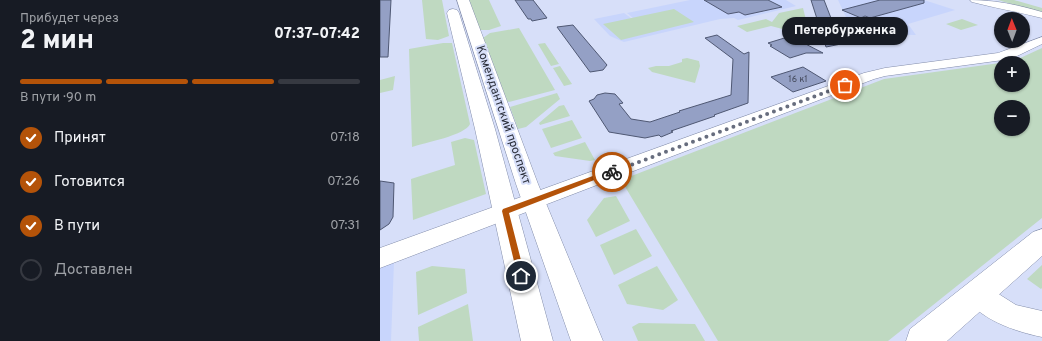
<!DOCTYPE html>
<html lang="ru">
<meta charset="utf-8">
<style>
body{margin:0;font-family:Overpass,sans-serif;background:#242831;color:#f1f3f6;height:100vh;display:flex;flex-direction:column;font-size:15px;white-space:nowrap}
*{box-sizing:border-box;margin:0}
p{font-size:13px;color:#9ea1a6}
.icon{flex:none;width:22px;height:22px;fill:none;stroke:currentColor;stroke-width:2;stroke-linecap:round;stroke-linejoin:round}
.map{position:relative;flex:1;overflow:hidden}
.sheet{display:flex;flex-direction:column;background:#171b24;width:380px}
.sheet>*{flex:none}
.needle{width:26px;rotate:359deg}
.tools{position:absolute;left:614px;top:12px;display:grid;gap:8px}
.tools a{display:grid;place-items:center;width:36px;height:36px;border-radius:50%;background:#171b24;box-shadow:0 1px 3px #0004;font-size:20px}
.pin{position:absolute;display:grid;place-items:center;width:34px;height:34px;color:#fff;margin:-17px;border:2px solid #fff;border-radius:50%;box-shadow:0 1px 4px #0007}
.courier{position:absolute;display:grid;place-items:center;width:40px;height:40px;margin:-20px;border:3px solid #b45309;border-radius:50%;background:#fff;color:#222;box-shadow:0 1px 5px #0007}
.bubble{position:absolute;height:28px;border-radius:14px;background:#171b24;box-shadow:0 1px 3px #0004;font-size:13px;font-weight:800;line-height:28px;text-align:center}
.headline em{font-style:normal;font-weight:800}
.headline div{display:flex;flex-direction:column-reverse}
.headline{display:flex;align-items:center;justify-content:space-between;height:68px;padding:0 20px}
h1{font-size:26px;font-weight:800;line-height:30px}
.bar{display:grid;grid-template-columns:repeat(4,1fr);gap:6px 4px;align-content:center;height:48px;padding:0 20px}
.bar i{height:5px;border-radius:3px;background:#363941}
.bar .selected{background:#b45309}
.bar p{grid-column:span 4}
ol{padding:0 20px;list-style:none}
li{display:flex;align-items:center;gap:12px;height:44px}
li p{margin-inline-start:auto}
li .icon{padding:4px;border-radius:50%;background:#b45309;color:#fff;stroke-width:4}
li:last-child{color:#9ea1a6}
li i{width:22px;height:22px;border:2px solid #363941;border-radius:50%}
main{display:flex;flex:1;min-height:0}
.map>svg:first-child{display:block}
</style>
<main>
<section class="sheet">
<div class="headline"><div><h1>2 мин</h1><p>Прибудет через</p></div><em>07:37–07:42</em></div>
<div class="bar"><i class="selected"></i><i class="selected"></i><i class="selected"></i><i></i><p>В пути · 90 m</p></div>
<ol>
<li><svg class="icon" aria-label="check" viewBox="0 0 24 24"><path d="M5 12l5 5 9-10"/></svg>Принят<p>07:18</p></li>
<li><svg class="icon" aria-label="check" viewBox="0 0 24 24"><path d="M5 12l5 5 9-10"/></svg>Готовится<p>07:26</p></li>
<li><svg class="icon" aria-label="check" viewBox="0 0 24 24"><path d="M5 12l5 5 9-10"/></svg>В пути<p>07:31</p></li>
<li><i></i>Доставлен</li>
</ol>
</section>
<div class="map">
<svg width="662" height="341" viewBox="0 0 662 341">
<rect width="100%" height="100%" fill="#d7dff9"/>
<!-- built -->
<path fill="#c8d5fc" d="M310,0H406L416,6L358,20L354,18L340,19L244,42L230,36L214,19L244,13L251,18H253L247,13Z
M458,0H544L575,10L528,24L536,35L474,34Z
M14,262L11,341H0V268Z"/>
<!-- green -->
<path fill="#bfd9c1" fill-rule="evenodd" d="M42,0H62L69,36L58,40L46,39Z
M89,0H109L121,26L109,30H100Z
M618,0H634L662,8V13Z
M423,8L428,28L414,32L391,26L367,32L357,26L386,19L392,22L399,13Z
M294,9L314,22L241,40L223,24Z
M582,19L598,25L581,30L566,24Z
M139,28L175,90L129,102L127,101L103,38L110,33Z
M63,43H72L90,124C86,135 44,143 32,147L29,49Z
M165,43L179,64L171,66L158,44Z
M662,48V218L508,341H338L241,180L504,79L627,62L636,60ZM621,63H643V85H621ZM621,107H643V129H621Z
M307,58L319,61L320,66L315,83L272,72L268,68L276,66H289L302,62V59Z
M180,66L192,84L184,86L173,68Z
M15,76L13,90L0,93V80Z
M177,93L180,99L146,127L138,129L130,107Z
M184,105L190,116L160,125L159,123L179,106Z
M192,120L202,138L171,148L162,129Z
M85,138L94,140L106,194L33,220L31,179L75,165L71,142Z
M205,142L215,160L210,161L175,156L173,153Z
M236,196L250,221L216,237L207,220L224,198Z
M256,229L272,256L234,275L220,245Z
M662,265V288L661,289L647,279Z
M52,266L85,269L87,293L38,315L36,272Z
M277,266L298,300L283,310L247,304L238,285Z
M88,304L93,341H39L38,327Z
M259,323L315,324L325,341H258L252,327Z"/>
<!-- building -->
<path fill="#94a0c5" stroke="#4f5873" d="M0,0H11L8,57H0Z
M135,0H153L167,18L152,21L151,19H148Z
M324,0H388L402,7L365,15L359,12L348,14Z
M431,0H444L461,44L446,47Z
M500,0H544V3L490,18L485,16L481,18L462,10Z
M193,25L227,65L223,70L210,72L177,27Z
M337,35L364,54L369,52L368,103L334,115L335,116L291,131L293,132L281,137L279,135L265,138L229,132L209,101L214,99L217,95L225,93L235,94L243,103L239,104L251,119L270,122L300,112L299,111L351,95L353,59L325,38Z
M411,36L414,38L443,53H426L410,58L390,46L392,45L388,43Z
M423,67L446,81L413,92L391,77Z
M0,181L14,183L13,217L9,224L0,230Z"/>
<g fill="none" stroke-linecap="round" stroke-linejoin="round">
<defs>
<path id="minor" d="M590,0C615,0 639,5 662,12V18C639,12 615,8 592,2Z
M662,37V44L637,56L623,60L505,76L494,79L0,268V248L484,73L505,68L618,53Z
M597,283L606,286L636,305L662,311V337C637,332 596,319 585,294L588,286Z"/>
<path id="major" d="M77,0H89L158,184L223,341H191L136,184Z
M73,9L77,10L79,13L115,129L173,341H141L95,129L67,13L69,10Z
M662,229V256L567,341H526L530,329L653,232Z"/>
</defs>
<!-- minor casing -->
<use href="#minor" stroke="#848eab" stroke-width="1"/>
<!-- major casing -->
<use href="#major" stroke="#848eab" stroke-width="1"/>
<!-- minor -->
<use href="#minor" fill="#fff" fill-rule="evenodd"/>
<!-- major -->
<use href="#major" fill="#fff" fill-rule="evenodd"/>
</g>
<!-- route -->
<path fill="#b45309" d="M229,170H232L235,172L129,213L145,276L141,280L138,278L122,211L123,209Z"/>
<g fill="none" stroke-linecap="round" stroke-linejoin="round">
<!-- done -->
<path stroke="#676d7e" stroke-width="4" stroke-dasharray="0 7.2" d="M232,172L465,85"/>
</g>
<g text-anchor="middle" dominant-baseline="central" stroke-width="4" stroke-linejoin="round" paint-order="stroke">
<!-- far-number labels -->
<g font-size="9" fill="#454b5e">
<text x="418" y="79">16 к1</text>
</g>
<!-- street labels -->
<g font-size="12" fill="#2b2f3b" stroke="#d7dff9">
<text transform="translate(123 115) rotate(71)">Комендантский проспект</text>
</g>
</g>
</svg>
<div class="tools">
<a><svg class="needle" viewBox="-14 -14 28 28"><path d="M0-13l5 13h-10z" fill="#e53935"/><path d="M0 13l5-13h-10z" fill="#9ea1a6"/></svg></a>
<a>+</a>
<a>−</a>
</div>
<div class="pin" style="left:465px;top:85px;background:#ea580c"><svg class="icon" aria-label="bag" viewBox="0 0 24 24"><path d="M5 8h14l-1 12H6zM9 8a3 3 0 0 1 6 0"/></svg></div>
<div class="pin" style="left:141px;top:276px;background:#1f2937"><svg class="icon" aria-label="home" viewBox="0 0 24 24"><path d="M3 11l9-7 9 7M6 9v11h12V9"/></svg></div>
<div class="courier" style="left:232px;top:172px"><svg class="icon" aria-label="bike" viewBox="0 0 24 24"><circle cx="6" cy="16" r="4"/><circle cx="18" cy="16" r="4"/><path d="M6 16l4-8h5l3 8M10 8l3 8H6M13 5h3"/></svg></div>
<div class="bubble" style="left:402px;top:17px;width:126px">Петербурженка</div>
</div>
</main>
